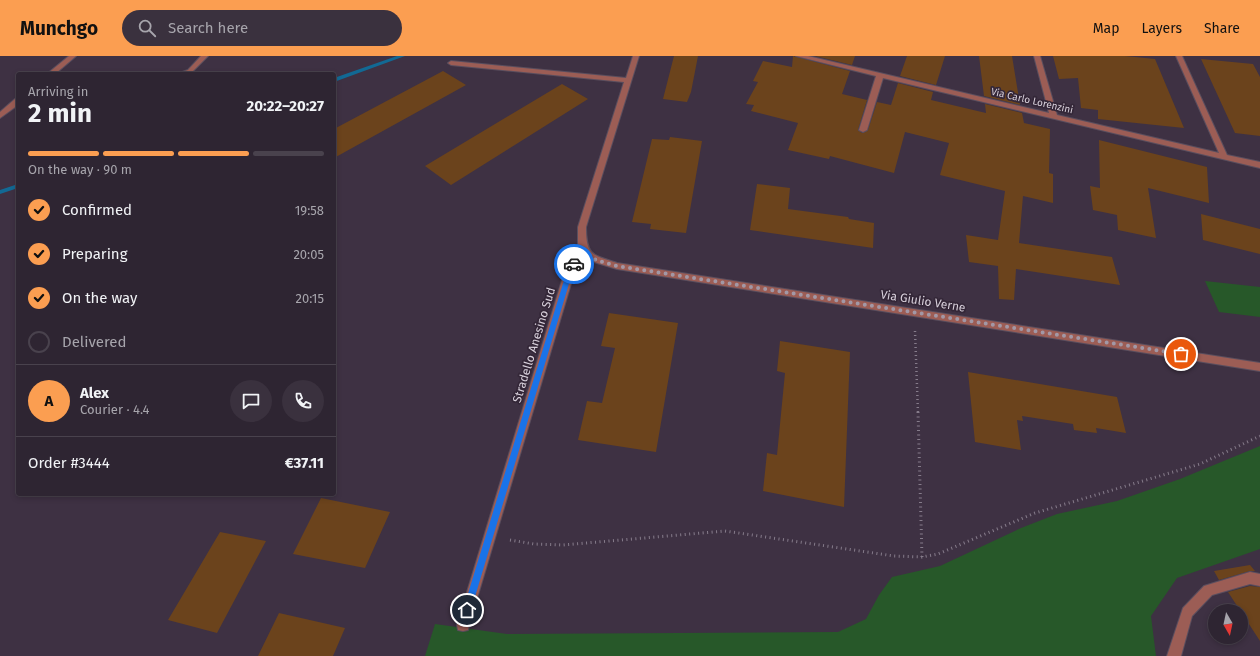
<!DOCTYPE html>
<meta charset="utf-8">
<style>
body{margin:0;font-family:"Fira Sans",sans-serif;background:#3a313e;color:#f1f3f6;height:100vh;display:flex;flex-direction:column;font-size:15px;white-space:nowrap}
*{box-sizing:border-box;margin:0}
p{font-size:13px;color:#a7a5ac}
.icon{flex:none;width:22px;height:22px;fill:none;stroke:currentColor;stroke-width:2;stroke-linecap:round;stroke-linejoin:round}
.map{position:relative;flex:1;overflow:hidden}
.side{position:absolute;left:16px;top:16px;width:320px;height:424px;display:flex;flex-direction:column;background:#2e2532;border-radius:4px;box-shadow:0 2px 6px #0003,0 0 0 1px #49424d}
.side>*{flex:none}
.needle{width:26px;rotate:171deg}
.controls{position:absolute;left:1208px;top:548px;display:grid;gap:8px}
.controls a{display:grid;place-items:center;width:40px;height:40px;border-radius:50%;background:#2e2532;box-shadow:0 2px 6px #0003,0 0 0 1px #49424d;font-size:20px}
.pin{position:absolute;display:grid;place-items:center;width:34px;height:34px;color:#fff;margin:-17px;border:2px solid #fff;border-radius:50%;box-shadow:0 1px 4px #0007}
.courier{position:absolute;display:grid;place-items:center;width:40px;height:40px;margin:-20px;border:3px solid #1a73e8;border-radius:50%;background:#fff;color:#222;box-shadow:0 1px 5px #0007}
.summary em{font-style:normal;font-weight:700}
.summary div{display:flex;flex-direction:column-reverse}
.summary{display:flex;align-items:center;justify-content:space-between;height:68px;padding:0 12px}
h1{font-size:26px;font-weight:700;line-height:30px}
.bar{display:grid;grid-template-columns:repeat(4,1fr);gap:6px 4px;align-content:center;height:48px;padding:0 12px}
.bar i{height:5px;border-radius:3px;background:#49424d}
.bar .active{background:#fb9e51}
.bar p{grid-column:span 4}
.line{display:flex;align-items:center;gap:10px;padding:0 12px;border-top:1px solid #49424d}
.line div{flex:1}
.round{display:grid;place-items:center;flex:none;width:42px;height:42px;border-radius:21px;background:#3a313e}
ol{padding:0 12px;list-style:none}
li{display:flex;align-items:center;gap:12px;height:44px}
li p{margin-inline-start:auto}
li .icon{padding:4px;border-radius:50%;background:#fb9e51;color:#111;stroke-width:4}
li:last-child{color:#a7a5ac}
li i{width:22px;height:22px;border:2px solid #49424d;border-radius:50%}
header{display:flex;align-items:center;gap:24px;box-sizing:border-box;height:56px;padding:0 20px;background:#fb9e51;color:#111}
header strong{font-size:19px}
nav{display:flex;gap:22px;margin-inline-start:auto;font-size:14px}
.search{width:280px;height:36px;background:#3a313e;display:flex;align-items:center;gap:10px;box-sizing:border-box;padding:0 14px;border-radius:22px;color:#a7a5ac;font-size:15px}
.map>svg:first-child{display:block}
</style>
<header>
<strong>Munchgo</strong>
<div class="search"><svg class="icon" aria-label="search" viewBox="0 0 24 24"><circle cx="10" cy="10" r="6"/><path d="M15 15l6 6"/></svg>Search here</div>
<nav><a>Map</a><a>Layers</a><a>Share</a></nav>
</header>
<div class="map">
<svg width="1260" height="600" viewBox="0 0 1260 600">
<rect width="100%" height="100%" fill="#3e3143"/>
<!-- green -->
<path fill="#275829" d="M1205,225L1260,231V261L1219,256Z
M1260,390V493L1177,522L1151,560L1156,600H425L435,568L507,578L838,576L866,563L879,539L892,521L940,510L1021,472L1057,458L1117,445L1180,423Z"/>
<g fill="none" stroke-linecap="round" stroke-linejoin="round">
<!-- stream -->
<path fill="#126994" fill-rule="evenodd" d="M397,0H405L334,26V22Z
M18,128V132L0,138V134Z"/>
</g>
<!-- building -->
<path fill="#6b431c" d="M674,0H698L691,36L687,46L663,43Z
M793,0L850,15L842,38L867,44L858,74L862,77L868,74L877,46L891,49L898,27L933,36L931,44L986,57L985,48L1022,57L1024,67L1050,73L1049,117L1053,118V147L1023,140L1019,187L1112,201L1120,229L1016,213L1014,244L999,243L998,210L969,206L966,179L998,184L1005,135L940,119L949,87L905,76L894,117L830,100L829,103L788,94L798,67L751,55L754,49L746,48L758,26L753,25L763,5L792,11Z
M815,0H855L852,9Z
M907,0H945L936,29L900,20Z
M979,0H1012L1020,49L984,40Z
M1053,0H1125L1155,3L1184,72L1098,63V54L1081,52L1078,22L1059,23Z
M1201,3L1253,8L1260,21V80L1235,77Z
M443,15L466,29L334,102V73Z
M562,28L588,43L451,129L425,110Z
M670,81L702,85L686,177L650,173L651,168L632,166L652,83L669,84Z
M1099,84L1207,111L1209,147L1148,132L1156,182L1118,174L1117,159L1093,154L1090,130L1100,132Z
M757,128L790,132L788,153L848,161L849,163L874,167L873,192L750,174Z
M1201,158L1260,173V198L1203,184Z
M609,257L678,267L656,396L578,384L587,345L602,347L615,292L601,290Z
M780,285L850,296L844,451L763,435L767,397L777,399L785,317L777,315Z
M968,316L1117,341L1126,377L1096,372L1097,377L1074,374L1073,368L1022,360L1023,365L1017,364L1021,394L975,386Z
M321,442L390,456L365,512L293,498Z
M220,476L266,485L217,577L168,564Z
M1250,509L1255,515H1250L1219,524L1214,515Z
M1250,530L1260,531V585L1228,536Z
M279,557L345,572L333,600H258Z"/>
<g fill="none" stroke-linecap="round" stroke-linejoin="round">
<defs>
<path id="minor" d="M69,0H76L55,18H47Z
M201,0H208L192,16L177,18L188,14Z
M633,0H639L586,171C586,199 592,199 617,207L1260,307V315L617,213L594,206L586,201L578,209L573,221L469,569L468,574L463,575L458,574L457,569L563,221L571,205L581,195L578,188V171L624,26L451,9L448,7L451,5L626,22Z
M796,0H808L1049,57L1034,0H1040L1057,59L1219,97L1176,0H1182L1227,99L1260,106V112L883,22L867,74L863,76L859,74L876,20Z
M15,43H18V49L0,62V56Z
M1250,516L1260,518V530L1250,528L1212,539L1192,560L1181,600H1167L1183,552L1204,530Z"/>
</defs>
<!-- minor casing -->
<use href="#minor" stroke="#5a4e5e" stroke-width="2"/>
<!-- path-far1 -->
<path stroke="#867c8b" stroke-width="2.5" stroke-dasharray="1 3" stroke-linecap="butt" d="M915,275L918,357"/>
<!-- path -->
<path stroke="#867c8b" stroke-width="3" stroke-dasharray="1 3.5" stroke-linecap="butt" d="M918,356L922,501
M510,484L534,488L563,489L725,475L894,500L922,501L938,498L1035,457L1200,408L1260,380"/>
<!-- minor -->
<use href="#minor" fill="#9c5d55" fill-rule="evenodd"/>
</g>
<!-- route -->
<path fill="#1a73e8" d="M572,206L577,208L571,221L471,554L467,558L463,554L565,221Z"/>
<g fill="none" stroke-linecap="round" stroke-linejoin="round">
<!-- done -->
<path stroke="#a298a6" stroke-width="4" stroke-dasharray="0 7.2" d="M574,208L586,196L596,204L617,210L1181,298"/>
</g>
<g text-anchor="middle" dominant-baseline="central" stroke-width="3.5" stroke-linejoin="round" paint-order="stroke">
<!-- far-street labels -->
<g font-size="10" fill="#d8d0db" stroke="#342738">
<text transform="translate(1032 45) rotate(13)">Via Carlo Lorenzini</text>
</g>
<!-- street labels -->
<g font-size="12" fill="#d8d0db" stroke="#342738">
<text transform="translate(923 245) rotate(9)">Via Giulio Verne</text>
<text transform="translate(534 289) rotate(-73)">Stradello Anesino Sud</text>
</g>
</g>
</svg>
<div class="controls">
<a><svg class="needle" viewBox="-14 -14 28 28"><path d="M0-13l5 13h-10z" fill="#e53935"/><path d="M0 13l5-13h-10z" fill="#a7a5ac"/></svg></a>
</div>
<div class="pin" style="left:1181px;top:298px;background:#ea580c"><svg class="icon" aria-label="bag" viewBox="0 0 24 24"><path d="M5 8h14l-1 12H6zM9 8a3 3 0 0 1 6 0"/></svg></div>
<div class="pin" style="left:467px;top:554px;background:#1f2937"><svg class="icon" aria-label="home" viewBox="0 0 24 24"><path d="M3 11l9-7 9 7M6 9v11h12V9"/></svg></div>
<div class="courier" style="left:574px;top:208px"><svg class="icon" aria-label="car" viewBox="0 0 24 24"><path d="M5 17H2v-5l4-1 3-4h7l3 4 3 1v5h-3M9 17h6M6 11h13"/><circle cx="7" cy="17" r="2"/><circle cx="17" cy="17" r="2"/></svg></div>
<section class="side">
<div class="summary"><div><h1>2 min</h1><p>Arriving in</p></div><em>20:22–20:27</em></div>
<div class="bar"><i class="active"></i><i class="active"></i><i class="active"></i><i></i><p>On the way · 90 m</p></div>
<ol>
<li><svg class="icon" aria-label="check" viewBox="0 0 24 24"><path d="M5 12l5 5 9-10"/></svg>Confirmed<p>19:58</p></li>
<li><svg class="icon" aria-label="check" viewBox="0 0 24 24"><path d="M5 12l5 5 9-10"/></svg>Preparing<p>20:05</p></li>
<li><svg class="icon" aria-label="check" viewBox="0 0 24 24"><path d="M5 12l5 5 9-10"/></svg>On the way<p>20:15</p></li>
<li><i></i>Delivered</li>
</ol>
<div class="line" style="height:72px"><b class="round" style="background:#fb9e51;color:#111">A</b><div><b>Alex</b><p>Courier · 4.4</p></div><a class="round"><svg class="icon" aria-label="chat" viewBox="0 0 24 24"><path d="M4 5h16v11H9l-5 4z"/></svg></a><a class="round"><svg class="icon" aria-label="phone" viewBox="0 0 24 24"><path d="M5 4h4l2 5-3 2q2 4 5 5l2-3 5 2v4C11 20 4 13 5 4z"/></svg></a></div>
<div class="line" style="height:52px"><div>Order #3444</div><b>€37.11</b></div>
</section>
</div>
